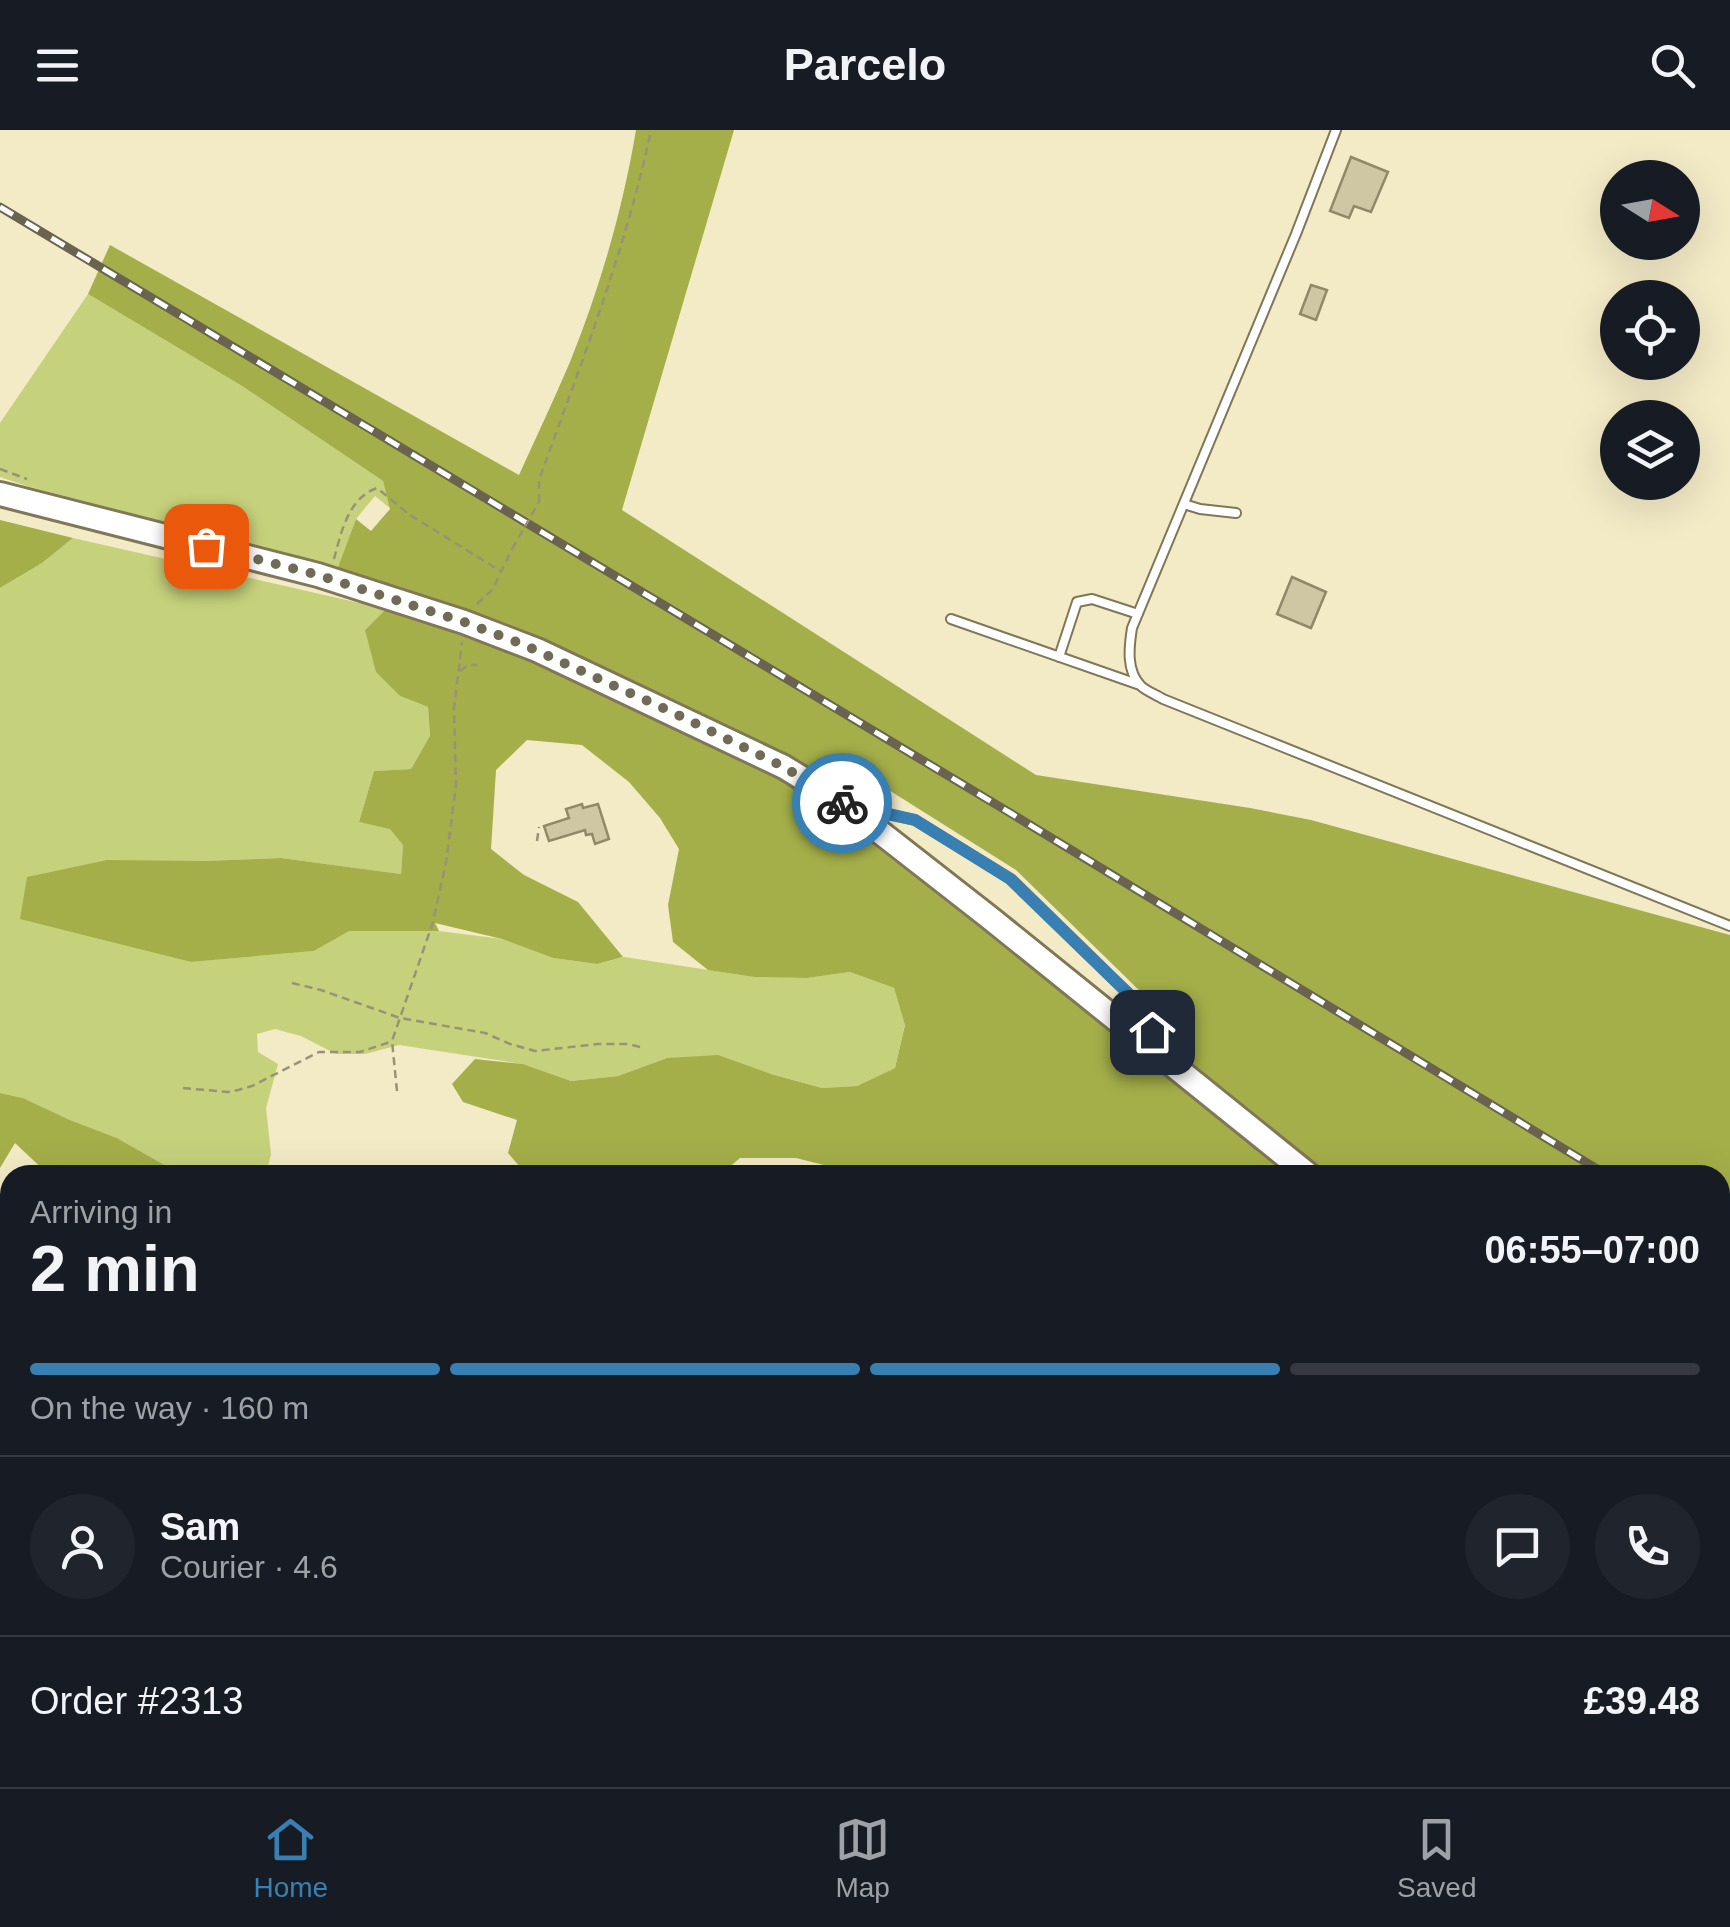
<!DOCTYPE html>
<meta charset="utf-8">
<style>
body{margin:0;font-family:Arial,sans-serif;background:#20242c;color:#f1f3f6;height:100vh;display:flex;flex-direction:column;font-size:38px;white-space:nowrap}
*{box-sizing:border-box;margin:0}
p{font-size:32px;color:#9ea1a6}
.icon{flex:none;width:55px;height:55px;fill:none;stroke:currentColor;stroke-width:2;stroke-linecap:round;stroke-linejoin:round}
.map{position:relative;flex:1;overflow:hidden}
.drawer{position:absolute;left:0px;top:1035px;width:1730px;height:622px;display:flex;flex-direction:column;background:#171b24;border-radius:30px 30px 0 0;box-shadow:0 10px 40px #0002}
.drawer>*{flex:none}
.needle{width:65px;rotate:101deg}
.buttons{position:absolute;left:1600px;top:30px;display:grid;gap:20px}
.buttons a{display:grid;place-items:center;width:100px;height:100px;border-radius:50%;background:#171b24;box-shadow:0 10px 40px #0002;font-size:50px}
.pin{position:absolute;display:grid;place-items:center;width:85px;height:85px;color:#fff;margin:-42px;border-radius:20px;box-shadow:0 5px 15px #0006}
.courier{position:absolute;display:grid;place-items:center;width:100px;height:100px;margin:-50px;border:8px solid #3880b4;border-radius:50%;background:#fff;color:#222;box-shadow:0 2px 12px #0007}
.head em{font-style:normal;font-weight:600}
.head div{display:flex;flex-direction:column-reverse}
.head{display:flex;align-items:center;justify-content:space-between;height:170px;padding:0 30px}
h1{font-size:65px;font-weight:600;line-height:75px}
.bar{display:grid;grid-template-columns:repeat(4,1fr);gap:15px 10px;align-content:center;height:120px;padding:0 30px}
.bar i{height:12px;border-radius:8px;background:#363941}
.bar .on{background:#3880b4}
.bar p{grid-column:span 4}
.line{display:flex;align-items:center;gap:25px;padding:0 30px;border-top:2px solid #363941}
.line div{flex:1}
.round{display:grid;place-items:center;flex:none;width:105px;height:105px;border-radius:52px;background:#20242c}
header{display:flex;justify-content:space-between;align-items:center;height:130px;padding:0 30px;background:#171b24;font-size:45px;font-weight:600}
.dock{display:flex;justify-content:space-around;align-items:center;height:140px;border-top:2px solid #363941;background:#171b24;font-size:28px;color:#9ea1a6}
.dock a{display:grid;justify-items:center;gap:5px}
.dock .on{color:#3880b4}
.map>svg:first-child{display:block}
</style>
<header><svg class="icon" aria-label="menu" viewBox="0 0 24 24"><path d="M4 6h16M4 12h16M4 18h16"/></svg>Parcelo<svg class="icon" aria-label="search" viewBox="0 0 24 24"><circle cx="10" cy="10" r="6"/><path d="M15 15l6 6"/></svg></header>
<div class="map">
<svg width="1730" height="1657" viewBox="0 0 1730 1657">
<rect width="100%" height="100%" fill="#f3eac6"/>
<!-- green -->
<path fill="#c6d17c" d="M88,164L242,256L383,351L391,379L375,366L356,389L338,437L30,357L0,347V293Z
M73,408L386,479L365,500L400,566L428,577L430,607L411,639L374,641L359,692L390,698L403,715L401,744L281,728L203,731L110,811L191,832L314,821L348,801H439L502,809L553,828L597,834L624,827L754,847L807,848L850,842L894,858L905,894L895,938L857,956L822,958L771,944L667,928L618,946L571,951L523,934L399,915L365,924H336L301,906L275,899L257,904L258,922L278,934L266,978L271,1024L266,1045H182L117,1008L70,990L23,968L0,963V458L42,433Z
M1730,1505V1657H1668L1672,1648H1720V1533Z"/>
<!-- forest -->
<path fill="#a4af49" d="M636,0H734L622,380L1036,645L1250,678L1311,690L1730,805V1222L1720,1219V1045H1330L1172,923L1143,864L1016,740L876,652L803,638L340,442L338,437L356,389L371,401L390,379L383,351L242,256L88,164L110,115L519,345C536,307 554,270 570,232C600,158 623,78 636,0Z
M0,390L73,408L42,433L0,458Z
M386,479L457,498L530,527L798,654L983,794L1236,1001L1294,1045H864L796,1028H740L720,1045H527L508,1023L517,990L463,972L452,954L475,929L523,934L571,951L618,946L667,928L718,925L771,944L822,958L857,956L895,938L905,895L894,858L850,842L807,848L754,847L708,840L673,812L668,775L679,719L660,688L629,652L582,615L527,610L496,640L491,719L524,745L578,772L623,827L597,834L553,828L502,809L435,793L439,801H349L314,821L191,832L20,789L27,747L107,730L203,731L281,728L401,744L403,715L390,699L359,692L374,641L411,639L430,606L428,577L400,566L376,542L365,500Z
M0,963L23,968L70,990L117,1008L182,1045H49L15,1013L0,1038Z
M656,1648H928L954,1657H652Z"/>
<!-- building -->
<path fill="#cfc6a4" stroke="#918868" stroke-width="2.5" d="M1351,27L1388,42L1371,82L1354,76L1349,88L1330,81Z
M1311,155L1327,160L1316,190L1300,184Z
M1292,447L1326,462L1311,498L1277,484Z
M582,674L583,678L598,674L609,709L595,714L592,704L586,705L585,700L549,711L544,696L569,688L566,679Z"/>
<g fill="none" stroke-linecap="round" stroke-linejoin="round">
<defs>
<path id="service" d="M1336,0L1296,104L1132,498C1129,517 1126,541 1141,556C1146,561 1157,565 1163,569L1730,796
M1184,374L1200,379L1236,383
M951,489L1140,555
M1059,527L1077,472L1092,469L1138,484
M863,679L915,690L1011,749L1138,873L1156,911
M0,1230L10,1218
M0,1346L10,1354
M0,1388L10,1378
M161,1657L165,1648"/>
<path id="tertiary" d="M1720,1479L1730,1454
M1647,1657L1651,1648"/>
<path id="trunk" d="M0,364L318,445L464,492L537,520L784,637L844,674L990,788L1309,1045
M1720,1250L1730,1253"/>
</defs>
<!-- service casing -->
<use href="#service" stroke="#807758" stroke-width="12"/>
<!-- tertiary casing -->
<use href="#tertiary" stroke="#807758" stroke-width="22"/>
<!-- trunk casing -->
<use href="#trunk" stroke="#807758" stroke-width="28"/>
<!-- path -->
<path stroke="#989278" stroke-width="2.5" stroke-dasharray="8 5" stroke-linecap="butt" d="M0,339L27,349
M539,372V350C580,236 626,120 651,0
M334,429C341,403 348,368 377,358L410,385L502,442
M477,474L493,459L512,419
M460,541L468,535H477
M537,711L539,697
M292,853L321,860L400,888L485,903L510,914L535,921L598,914H628L644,918
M183,958L228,962L238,960L252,956L319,922H360L390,912
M397,961L392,911L433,792L446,732L456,656L454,578L462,512
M1720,1555L1730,1530
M0,1606L10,1605
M101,1648L126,1657
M975,1648L994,1657
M958,1657L960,1648
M1025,1657L1029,1648
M1678,1657L1682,1648"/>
<!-- service -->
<use href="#service" stroke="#fff" stroke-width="8"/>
<!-- tertiary -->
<use href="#tertiary" stroke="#fff" stroke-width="18"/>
<!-- trunk -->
<use href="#trunk" stroke="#fff" stroke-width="22"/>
<defs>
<path id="rail" d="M0,77L1012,684L1607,1045
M1720,1123L1730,1129"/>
</defs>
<!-- rail casing -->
<use href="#rail" stroke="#69634f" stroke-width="9"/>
<!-- rail -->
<use href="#rail" stroke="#fff" stroke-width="5" stroke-dasharray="15" stroke-linecap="butt"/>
<!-- path-bridge -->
<path stroke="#989278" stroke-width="2.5" stroke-dasharray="8 5" stroke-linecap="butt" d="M512,419L539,372"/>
</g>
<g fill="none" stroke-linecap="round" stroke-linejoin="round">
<!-- done -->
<path stroke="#706b56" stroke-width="10" stroke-dasharray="0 18" d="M206,416L318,445L464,492L522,514L674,583L784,637L842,673"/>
<!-- route -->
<path stroke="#3880b4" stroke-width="12" d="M842,673L915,690L1010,749L1138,873L1152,902"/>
</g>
</svg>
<div class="buttons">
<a><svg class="needle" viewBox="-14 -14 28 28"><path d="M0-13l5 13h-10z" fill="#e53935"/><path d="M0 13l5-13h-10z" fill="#9ea1a6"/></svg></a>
<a><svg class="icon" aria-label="locate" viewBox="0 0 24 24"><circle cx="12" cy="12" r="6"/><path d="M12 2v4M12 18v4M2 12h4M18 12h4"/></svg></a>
<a><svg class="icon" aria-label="layers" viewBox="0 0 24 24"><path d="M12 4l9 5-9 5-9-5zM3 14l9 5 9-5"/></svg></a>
</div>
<div class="pin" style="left:206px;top:416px;background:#ea580c"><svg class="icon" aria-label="bag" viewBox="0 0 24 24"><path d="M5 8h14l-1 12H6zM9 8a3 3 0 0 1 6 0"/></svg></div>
<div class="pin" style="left:1152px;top:902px;background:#1f2937"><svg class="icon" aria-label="home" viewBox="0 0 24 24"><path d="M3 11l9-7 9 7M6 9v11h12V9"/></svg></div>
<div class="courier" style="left:842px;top:673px"><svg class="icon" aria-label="bike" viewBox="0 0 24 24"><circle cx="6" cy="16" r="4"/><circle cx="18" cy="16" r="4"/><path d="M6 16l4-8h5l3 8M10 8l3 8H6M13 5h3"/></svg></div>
<section class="drawer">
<div class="head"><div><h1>2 min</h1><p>Arriving in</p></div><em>06:55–07:00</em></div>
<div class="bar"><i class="on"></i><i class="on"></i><i class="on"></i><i></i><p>On the way · 160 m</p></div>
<div class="line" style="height:180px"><a class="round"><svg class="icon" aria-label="person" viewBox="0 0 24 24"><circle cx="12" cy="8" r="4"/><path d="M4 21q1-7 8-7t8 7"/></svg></a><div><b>Sam</b><p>Courier · 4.6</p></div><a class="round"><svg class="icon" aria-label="chat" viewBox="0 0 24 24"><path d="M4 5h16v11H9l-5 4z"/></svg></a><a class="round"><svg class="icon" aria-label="phone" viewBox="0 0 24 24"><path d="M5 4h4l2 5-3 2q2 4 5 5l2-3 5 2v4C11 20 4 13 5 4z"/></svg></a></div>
<div class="line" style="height:130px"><div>Order #2313</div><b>£39.48</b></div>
</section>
</div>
<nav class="dock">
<a class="on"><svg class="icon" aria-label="home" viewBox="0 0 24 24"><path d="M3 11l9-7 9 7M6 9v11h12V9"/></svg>Home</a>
<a><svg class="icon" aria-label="map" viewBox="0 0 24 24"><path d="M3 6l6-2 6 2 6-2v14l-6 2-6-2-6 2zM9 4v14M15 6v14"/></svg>Map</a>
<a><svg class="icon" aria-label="saved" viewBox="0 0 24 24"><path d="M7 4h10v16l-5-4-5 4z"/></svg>Saved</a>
</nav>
